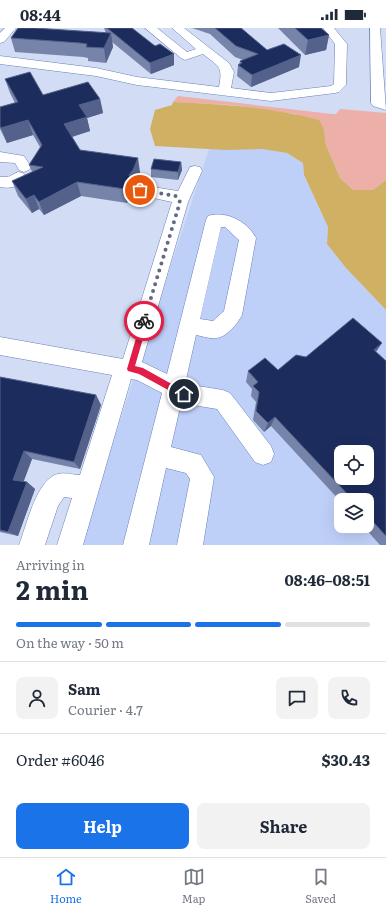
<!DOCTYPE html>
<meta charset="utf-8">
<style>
body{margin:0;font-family:Literata,serif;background:#f2f2f3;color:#1f2937;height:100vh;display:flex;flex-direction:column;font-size:15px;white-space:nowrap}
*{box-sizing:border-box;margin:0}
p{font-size:13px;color:#747a83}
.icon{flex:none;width:22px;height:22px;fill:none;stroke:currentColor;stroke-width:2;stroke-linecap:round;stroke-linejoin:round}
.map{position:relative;height:517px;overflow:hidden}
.drawer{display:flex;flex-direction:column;background:#fff;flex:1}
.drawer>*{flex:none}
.fabs{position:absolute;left:334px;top:417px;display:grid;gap:8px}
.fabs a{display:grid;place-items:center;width:40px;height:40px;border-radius:8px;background:#fff;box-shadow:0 4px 16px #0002;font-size:20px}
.pin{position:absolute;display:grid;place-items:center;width:34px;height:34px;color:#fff;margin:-17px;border:2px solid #fff;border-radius:50%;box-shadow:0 1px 4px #0007}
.courier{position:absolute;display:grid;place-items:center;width:40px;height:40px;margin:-20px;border:3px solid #e11d48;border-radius:50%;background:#fff;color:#222;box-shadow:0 1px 5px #0007}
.headline em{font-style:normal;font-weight:700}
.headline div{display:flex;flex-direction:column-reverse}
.headline{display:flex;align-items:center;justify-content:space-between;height:68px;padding:0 16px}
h1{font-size:26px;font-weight:700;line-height:30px}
.bar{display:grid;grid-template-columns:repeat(4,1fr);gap:6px 4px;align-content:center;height:48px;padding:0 16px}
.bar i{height:5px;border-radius:3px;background:#e0e1e3}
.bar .selected{background:#1a73e8}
.bar p{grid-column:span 4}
.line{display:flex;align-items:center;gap:10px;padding:0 16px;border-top:1px solid #e0e1e3}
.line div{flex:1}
.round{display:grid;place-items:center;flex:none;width:42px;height:42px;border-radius:8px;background:#f2f2f3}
.primary-button{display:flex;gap:8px;margin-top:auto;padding:8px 16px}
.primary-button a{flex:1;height:46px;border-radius:8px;background:#1a73e8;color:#fff;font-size:16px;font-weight:700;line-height:46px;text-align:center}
.primary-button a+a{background:#f2f2f3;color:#1f2937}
.status{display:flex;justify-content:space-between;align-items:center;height:28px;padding:0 20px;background:#fff;direction:ltr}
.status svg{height:11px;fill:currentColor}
.menu{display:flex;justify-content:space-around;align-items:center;height:56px;border-top:1px solid #e0e1e3;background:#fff;font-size:11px;color:#747a83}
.menu a{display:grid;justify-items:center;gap:2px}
.menu .selected{color:#1a73e8}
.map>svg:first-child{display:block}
</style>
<div class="status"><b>08:44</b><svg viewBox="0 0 49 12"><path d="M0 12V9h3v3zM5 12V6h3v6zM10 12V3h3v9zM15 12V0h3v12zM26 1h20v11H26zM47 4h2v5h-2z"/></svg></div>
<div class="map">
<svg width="386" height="517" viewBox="0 0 386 517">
<rect width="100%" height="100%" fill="#d2dcf5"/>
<!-- built -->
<path fill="#bfd0f8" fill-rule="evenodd" d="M209,121H262L287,125L303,135L304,148L328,199L327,216L346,240L386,282V517H80L134,349L188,377L196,364L139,335ZM341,424H367V450H341ZM341,472H367V498H341Z"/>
<!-- green -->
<path fill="#ecb0a8" d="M178,68L332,86H336L340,81L386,85V152L373,162H353L340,150L326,117L324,101L295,86L232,77L173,74Z"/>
<!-- water -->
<path fill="#d0b063" d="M173,74C222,76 271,79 319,92L324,101L326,117L340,150L353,162H373L386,152V282L346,240L327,216L328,199L304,147L303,135L287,125L262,121L225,122L155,118L150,101L155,82L172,77Z"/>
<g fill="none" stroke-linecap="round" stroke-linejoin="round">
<defs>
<path id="minor" d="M5,0H16L4,14L0,15V5Z
M145,0H157L187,24L196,21L172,0H184L229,35L234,44L231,60L271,65L331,58L334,56L335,16L323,0H334L347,16L346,57L339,64L335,65L271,73L137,57L96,48L0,36V28L96,40L137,49L219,59C223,37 219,39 203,26L185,32L181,30Z
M370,0H380L386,82L373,78L371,75Z
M0,124L24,128L31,139L29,142L24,144L19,142L15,135L0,134Z
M195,138L200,139L202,143L188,174L142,334L167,346L206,192L208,188C226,182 248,194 256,210L242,287C238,295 226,310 216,310C210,311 202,308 196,307L185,356L223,362L230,365L271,418L274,426L271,434L263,437L255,434L217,381L181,375L171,419L201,427L214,449L203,517H177L190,451L186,445L166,440L149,517H123L162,365L137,352L131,351L83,517H57L72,470L64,469L58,478L45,517H19C26,499 37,450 58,446C64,444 73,447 80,447L112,347L0,327V309L123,331L172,174L135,166L132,162L135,158L140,157L178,163L190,139ZM221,199H225L239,212L224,283L213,293L200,291Z
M18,144L23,145L26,149C20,159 11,161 0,159V149H8Z"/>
</defs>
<!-- minor casing -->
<use href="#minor" stroke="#697fb7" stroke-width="1"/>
<!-- minor -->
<use href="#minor" fill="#fff" fill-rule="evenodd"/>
</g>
<!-- wall -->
<path fill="#7784a9" d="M104,0H132L174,37L151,46L112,14L113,19L106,35L88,33V30L83,29L15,24L11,10L106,5Z
M192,0H241L267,22L299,39L251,59L237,48L238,37L239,36L240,33L243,32L235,29L210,6Z
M278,0H321L329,7L326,22L305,27Z
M5,51L43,67L100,71L103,85L87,90L90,103L72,109L80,122L140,144L135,156L131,161L132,164L127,175L81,168L44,187L39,181L32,185L18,168L12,153L32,144L29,137L40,119L33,107L7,115L0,101V79L15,75L10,65Z
M181,134L182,142L178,152L151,149V141Z
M382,315L376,324L386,333V517H380L363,498H367V472H341V474L271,398L264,404L253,392L256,374L251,368L252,361L246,354L248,343L278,342Z
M0,349L96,367L101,377L80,441L32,431L23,454H27L35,461L18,508L0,504Z"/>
<!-- shaded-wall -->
<path fill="#53618b" d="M111,5L113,19L106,35L104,20Z
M329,7L326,22L305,27L308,12Z
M174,26V37L151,46L150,35Z
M301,27L299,39L251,59L252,47Z
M100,71L103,85L87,90L90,103L68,110L64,96L79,77Z
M28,92L33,107L7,115L1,100Z
M138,130L140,144L135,156L131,161L132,164L127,175L125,161L129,147Z
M181,134L182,142L178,152V144Z
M77,154L81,168L44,187L39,174Z
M34,167L39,181L32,185L26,171Z
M382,315L374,326V322Z
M96,367L101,377L80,441L74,434Z
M275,389L271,398L264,404L268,395Z
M24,423L32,431L22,458L13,452Z
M27,454L35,461L18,508L8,504Z"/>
<!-- building -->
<path fill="#1c2c5d" stroke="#53618b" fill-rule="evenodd" d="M18,0H34L111,5L104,20L86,19L87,16L80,15L11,10Z
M107,0H132L155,18L160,16L174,26L150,35Z
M215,0H241L267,22L284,16L301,27L252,47L238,37L242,35L240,33L258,26L236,18Z
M295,0H321L329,7L308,12Z
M30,44L43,67L88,54L100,71L79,77L87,89L64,96L80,122L138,130L133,142L129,147L130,150L125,161L77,154L39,174L34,167L26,171L12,153L43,139L29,137L42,117L28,92L1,100L0,98V79L18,74L5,51Z
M154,131L181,134L178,144L151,141Z
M353,290L382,315L374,322L386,333V508L367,487V472H353L275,389L268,395L256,383L259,364L253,358L258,354L248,343L265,330L278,342L296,327L306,329ZM341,424H367V450H341Z
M0,349L96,367L74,434L24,423L13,452L27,454L8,504L0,502Z"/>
<!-- route -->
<path fill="#e11d48" d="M144,290L148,293L135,338L143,340L186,364V369H181L139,346L128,343L127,341L141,293Z"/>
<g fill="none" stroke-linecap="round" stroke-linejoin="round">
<!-- done -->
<path stroke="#626b83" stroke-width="4" stroke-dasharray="0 7.2" d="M140,162L176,168L180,174L144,293"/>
</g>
</svg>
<div class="fabs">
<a><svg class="icon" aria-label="locate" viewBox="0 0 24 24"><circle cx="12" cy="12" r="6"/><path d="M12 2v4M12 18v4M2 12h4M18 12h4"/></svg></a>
<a><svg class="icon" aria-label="layers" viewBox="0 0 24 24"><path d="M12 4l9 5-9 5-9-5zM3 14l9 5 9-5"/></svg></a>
</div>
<div class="pin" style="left:140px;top:162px;background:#ea580c"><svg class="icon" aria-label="bag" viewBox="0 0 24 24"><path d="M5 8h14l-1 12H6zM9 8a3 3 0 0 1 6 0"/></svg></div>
<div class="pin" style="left:184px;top:366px;background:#1f2937"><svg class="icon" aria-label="home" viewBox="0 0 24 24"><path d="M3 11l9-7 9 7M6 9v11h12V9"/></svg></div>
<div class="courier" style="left:144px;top:293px"><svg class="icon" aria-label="bike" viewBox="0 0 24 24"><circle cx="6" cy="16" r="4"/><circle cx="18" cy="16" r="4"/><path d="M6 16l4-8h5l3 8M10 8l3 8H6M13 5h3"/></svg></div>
</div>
<section class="drawer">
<div class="headline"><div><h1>2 min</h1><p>Arriving in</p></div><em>08:46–08:51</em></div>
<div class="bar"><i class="selected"></i><i class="selected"></i><i class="selected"></i><i></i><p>On the way · 50 m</p></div>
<div class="line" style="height:72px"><a class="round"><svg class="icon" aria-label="person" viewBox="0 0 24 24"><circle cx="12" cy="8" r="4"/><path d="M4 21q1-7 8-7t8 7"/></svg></a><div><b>Sam</b><p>Courier · 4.7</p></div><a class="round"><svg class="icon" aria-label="chat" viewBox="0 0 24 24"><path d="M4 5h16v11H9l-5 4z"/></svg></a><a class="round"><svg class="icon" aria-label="phone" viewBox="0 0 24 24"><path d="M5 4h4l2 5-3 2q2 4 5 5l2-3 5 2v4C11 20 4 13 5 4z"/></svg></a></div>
<div class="line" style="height:52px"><div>Order #6046</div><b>$30.43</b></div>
<div class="primary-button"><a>Help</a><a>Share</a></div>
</section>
<nav class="menu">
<a class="selected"><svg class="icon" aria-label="home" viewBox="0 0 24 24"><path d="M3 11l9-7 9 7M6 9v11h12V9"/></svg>Home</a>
<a><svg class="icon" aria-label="map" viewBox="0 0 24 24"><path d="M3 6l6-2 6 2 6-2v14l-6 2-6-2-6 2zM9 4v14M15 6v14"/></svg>Map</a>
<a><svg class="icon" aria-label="saved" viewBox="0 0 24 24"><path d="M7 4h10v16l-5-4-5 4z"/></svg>Saved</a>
</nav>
